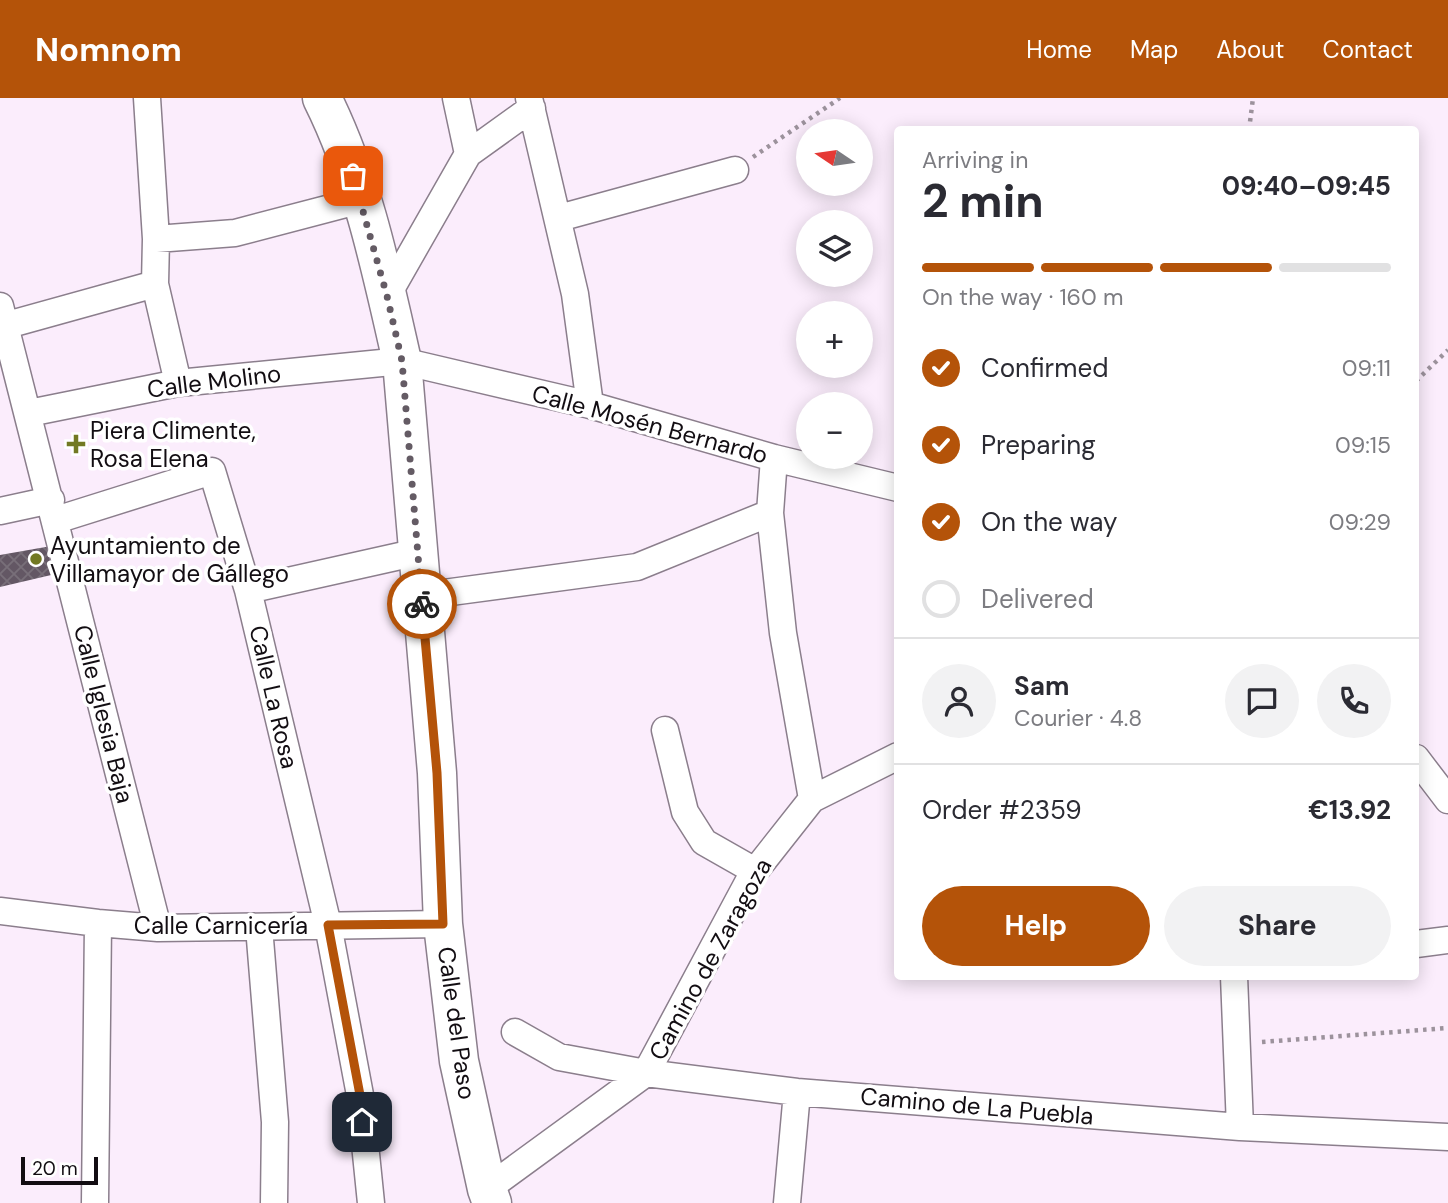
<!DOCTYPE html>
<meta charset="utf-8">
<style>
body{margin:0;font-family:"DM Sans",sans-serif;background:#f2f2f3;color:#2b2b33;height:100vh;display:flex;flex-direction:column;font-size:26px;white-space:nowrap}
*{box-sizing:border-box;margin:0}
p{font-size:23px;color:#7c7c81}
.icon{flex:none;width:38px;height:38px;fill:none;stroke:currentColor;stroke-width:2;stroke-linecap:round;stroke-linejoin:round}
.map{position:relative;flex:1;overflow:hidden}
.details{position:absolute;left:894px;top:28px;width:525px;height:854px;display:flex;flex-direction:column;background:#fff;border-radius:7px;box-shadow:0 4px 18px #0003}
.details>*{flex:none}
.needle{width:46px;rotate:283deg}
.controls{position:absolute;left:796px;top:21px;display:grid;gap:14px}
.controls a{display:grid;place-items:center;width:77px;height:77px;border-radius:50%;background:#fff;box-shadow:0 4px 18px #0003;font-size:35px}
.scale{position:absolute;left:21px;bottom:18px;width:77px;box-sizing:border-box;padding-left:7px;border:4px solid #120d12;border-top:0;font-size:19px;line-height:24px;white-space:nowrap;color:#120d12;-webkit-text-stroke:5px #fff;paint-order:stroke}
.pin{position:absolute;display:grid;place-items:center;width:60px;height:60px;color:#fff;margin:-30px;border-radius:14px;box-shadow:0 4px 10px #0006}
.courier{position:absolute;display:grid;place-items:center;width:70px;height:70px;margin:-35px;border:5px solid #b45309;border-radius:50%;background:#fff;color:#222;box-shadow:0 2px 9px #0007}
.overview em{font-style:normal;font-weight:700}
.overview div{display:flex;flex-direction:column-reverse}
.overview{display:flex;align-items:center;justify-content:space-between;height:119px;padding:0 28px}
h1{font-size:46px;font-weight:700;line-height:52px}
.bar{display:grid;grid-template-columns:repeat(4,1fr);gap:10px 7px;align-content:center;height:84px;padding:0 28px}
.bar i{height:9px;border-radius:5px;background:#e1e1e2}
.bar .active{background:#b45309}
.bar p{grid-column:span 4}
.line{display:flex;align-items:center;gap:18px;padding:0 28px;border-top:2px solid #e1e1e2}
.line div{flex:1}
.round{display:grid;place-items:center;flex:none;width:74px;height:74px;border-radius:37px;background:#f2f2f3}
ol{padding:0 28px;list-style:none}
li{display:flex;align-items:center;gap:21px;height:77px}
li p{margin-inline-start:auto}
li .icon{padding:7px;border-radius:50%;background:#b45309;color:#fff;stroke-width:4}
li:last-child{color:#7c7c81}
li i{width:38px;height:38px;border:4px solid #e1e1e2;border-radius:50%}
.action{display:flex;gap:14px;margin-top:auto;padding:14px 28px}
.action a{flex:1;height:80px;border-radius:42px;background:#b45309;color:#fff;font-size:28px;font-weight:700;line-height:80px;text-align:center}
.action a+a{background:#f2f2f3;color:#2b2b33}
header{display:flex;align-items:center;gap:42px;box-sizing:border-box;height:98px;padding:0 35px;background:#b45309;color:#fff}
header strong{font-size:33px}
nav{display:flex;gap:38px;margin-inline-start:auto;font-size:24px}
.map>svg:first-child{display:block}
</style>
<header>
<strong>Nomnom</strong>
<nav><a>Home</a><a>Map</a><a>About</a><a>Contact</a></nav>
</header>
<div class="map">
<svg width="1448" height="1105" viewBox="0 0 1448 1105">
<defs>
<pattern id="building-cross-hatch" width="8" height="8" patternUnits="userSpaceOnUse" patternTransform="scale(1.75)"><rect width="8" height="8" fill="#635764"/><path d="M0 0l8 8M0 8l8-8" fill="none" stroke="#786f79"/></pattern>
</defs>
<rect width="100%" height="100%" fill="#fbedfc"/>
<!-- building -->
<path fill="url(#building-cross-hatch)" d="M57,447L64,474L0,489V457Z"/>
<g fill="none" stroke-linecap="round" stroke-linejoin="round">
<defs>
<path id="street" d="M147,0L156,141L155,186L178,285
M529,0L575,196L590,307
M468,56L532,10
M559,120L735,72
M156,141L235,135L361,102
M387,198L468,56L456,0
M0,208L158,830
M0,229L155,186
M29,315L178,285L402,263L590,307L774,360L898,390
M774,360L770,415L783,535L812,701
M0,413L51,402
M56,422L212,373L248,492L328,827L360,997L371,1105
M248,492L418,454
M421,498L637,469L770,415
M665,632L685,714L704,744L755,773
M1416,660L1448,702
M0,813L98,825L158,830L443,826
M259,829L275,1024L274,1105
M1416,846L1448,842
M1234,878L1240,1029
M515,934L559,959L646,975L797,994L1240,1029L1448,1039
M487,1091L646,975L752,777L812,701L898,658
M95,1105L98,825
M787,1105L797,994"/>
<path id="primary" d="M322,0C363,82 382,175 402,263L437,675L443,826L459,963L487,1091L492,1105"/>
</defs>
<!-- street casing -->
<use href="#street" stroke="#8b7e8c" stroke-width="29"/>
<!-- primary casing -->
<use href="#primary" stroke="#8b7e8c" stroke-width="41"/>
<!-- path -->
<path stroke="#9c929c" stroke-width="4.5" stroke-dasharray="3.5 5" stroke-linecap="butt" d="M1249,32L1253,0
M753,59L840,0
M1416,283L1448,252
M1262,944L1448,930"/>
<!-- street -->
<use href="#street" stroke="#fff" stroke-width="26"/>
<!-- primary -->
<use href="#primary" stroke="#fff" stroke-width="38"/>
</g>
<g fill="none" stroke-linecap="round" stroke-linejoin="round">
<!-- done -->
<path stroke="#645b64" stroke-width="7" stroke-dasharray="0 12.6" d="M353,78L387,198L402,263L422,506"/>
<!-- route -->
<path stroke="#b45309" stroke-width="9" d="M362,1024L360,997L328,827L443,826L437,675L422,506"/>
</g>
<!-- markers -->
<g fill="#727923" stroke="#fff" stroke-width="2.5">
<path d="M72.5 335.5h7v7h7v7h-7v7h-7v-7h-7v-7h7z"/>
<circle cx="36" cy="461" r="7"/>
</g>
<g text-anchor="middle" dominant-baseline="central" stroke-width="7" stroke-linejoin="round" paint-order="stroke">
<!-- street labels -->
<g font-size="24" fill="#120d12" stroke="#fff">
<text transform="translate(214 283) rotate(-7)">Calle Molino</text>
<text transform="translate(650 326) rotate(15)">Calle Mosén Bernardo</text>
<text transform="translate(274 599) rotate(77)">Calle La Rosa</text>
<text transform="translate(104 616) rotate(76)">Calle Iglesia Baja</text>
<text x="221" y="827">Calle Carnicería</text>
<text transform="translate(710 861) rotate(-61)">Camino de Zaragoza</text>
<text transform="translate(457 925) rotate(82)">Calle del Paso</text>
<text transform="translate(977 1008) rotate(5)">Camino de La Puebla</text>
</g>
<!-- poi labels -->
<g font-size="24" fill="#120d12" stroke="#fff" text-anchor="start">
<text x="90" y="332">Piera Climente,<tspan x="90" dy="28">Rosa Elena</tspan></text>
<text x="50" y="447">Ayuntamiento de<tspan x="50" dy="28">Villamayor de Gállego</tspan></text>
</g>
</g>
</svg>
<div class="controls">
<a><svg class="needle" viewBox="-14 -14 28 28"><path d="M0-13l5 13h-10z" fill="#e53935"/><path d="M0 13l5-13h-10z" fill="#7c7c81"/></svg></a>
<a><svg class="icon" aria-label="layers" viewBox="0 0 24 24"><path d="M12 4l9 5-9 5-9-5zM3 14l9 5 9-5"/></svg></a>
<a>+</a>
<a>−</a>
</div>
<div class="scale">20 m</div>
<div class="pin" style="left:353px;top:78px;background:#ea580c"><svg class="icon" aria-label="bag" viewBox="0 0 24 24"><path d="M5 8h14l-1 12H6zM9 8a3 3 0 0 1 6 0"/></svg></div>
<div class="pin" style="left:362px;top:1024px;background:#1f2937"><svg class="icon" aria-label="home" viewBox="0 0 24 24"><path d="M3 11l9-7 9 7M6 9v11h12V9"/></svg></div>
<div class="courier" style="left:422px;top:506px"><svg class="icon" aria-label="bike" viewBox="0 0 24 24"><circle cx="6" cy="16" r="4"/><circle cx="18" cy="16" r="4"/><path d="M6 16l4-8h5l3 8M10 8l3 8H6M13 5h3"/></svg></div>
<section class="details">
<div class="overview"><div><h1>2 min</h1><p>Arriving in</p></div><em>09:40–09:45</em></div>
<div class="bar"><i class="active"></i><i class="active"></i><i class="active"></i><i></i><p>On the way · 160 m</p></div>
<ol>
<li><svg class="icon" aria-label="check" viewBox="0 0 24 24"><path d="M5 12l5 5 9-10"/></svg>Confirmed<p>09:11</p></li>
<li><svg class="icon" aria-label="check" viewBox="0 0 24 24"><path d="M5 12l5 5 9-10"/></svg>Preparing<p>09:15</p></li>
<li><svg class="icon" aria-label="check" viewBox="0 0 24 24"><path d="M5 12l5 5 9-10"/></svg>On the way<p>09:29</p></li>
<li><i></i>Delivered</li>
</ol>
<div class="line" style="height:126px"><a class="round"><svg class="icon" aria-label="person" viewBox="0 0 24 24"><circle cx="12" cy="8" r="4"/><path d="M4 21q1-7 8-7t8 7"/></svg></a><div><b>Sam</b><p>Courier · 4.8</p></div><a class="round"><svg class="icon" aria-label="chat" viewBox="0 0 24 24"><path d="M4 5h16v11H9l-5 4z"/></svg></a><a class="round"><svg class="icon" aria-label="phone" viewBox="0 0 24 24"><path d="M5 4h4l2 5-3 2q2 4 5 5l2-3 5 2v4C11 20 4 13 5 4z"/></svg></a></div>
<div class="line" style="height:91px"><div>Order #2359</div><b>€13.92</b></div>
<div class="action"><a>Help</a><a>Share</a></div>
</section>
</div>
